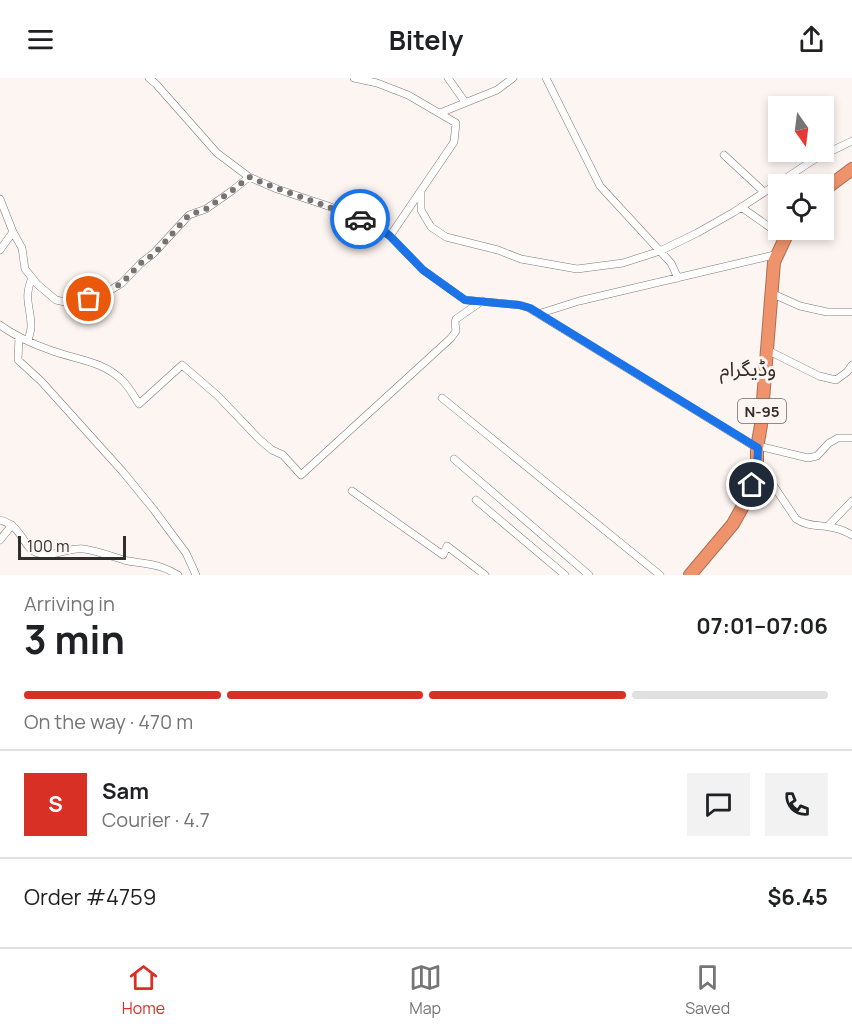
<!DOCTYPE html>
<meta charset="utf-8">
<style>
body{margin:0;font-family:Manrope,"Noto Sans Arabic",sans-serif;background:#f2f2f2;color:#202124;height:100vh;display:flex;flex-direction:column;font-size:22px;white-space:nowrap}
*{box-sizing:border-box;margin:0}
p{font-size:20px;color:#757577}
.icon{flex:none;width:33px;height:33px;fill:none;stroke:currentColor;stroke-width:2;stroke-linecap:round;stroke-linejoin:round}
.map{position:relative;height:497px;overflow:hidden}
.sheet{display:flex;flex-direction:column;background:#fff;flex:1}
.sheet>*{flex:none}
.needle{width:39px;rotate:166deg}
.buttons{position:absolute;left:768px;top:18px;display:grid;gap:12px}
.buttons a{display:grid;place-items:center;width:66px;height:66px;border-radius:0px;background:#fff;box-shadow:0 3px 9px #0003;font-size:30px}
.scale{position:absolute;left:18px;bottom:15px;width:108px;box-sizing:border-box;padding-left:6px;border:3px solid #302d2b;border-top:0;font-size:16px;line-height:21px;white-space:nowrap;color:#302d2b;-webkit-text-stroke:4px #fdf5f1;paint-order:stroke}
.pin{position:absolute;display:grid;place-items:center;width:51px;height:51px;color:#fff;margin:-26px;border:3px solid #fff;border-radius:50%;box-shadow:0 2px 6px #0007}
.courier{position:absolute;display:grid;place-items:center;width:60px;height:60px;margin:-30px;border:4px solid #1a73e8;border-radius:50%;background:#fff;color:#222;box-shadow:0 2px 8px #0007}
.overview em{font-style:normal;font-weight:700}
.overview div{display:flex;flex-direction:column-reverse}
.overview{display:flex;align-items:center;justify-content:space-between;height:102px;padding:0 24px}
h1{font-size:39px;font-weight:700;line-height:45px}
.bar{display:grid;grid-template-columns:repeat(4,1fr);gap:9px 6px;align-content:center;height:72px;padding:0 24px}
.bar i{height:8px;border-radius:4px;background:#e0e0e0}
.bar .current{background:#d93025}
.bar p{grid-column:span 4}
.line{display:flex;align-items:center;gap:15px;padding:0 24px;border-top:2px solid #e0e0e0}
.line div{flex:1}
.round{display:grid;place-items:center;flex:none;width:63px;height:63px;border-radius:0px;background:#f2f2f2}
header{display:flex;justify-content:space-between;align-items:center;height:78px;padding:0 24px;background:#fff;font-size:27px;font-weight:700}
.tabs{display:flex;justify-content:space-around;align-items:center;height:84px;border-top:2px solid #e0e0e0;background:#fff;font-size:16px;color:#757577}
.tabs a{display:grid;justify-items:center;gap:3px}
.tabs .current{color:#d93025}
.map>svg:first-child{display:block}
</style>
<header><svg class="icon" aria-label="menu" viewBox="0 0 24 24"><path d="M4 6h16M4 12h16M4 18h16"/></svg>Bitely<svg class="icon" aria-label="share" viewBox="0 0 24 24"><path d="M12 15V3M7 8l5-5 5 5M5 13v7h14v-7"/></svg></header>
<div class="map">
<svg width="852" height="497" viewBox="0 0 852 497">
<rect width="100%" height="100%" fill="#fdf5f1"/>
<g fill="none" stroke-linecap="round" stroke-linejoin="round">
<defs>
<path id="street" d="M149,0L156,6L217,75L249,99L277,111L328,128L377,148L390,158L423,192L465,222L520,227L529,230L757,370
M354,0L377,5L408,17L456,45L454,64L390,158
M448,0L465,24
M546,0L600,108L671,185L678,200
M440,35L497,12L513,0
M724,77L764,114
M421,114V132L431,149L446,159L498,172L521,181L577,191L623,185L660,173L697,155L734,134L815,81L852,63
M0,121L13,154L22,170L25,191L37,206L56,222L74,226L104,216L122,205L141,185L154,175L189,137L206,131L233,112L249,99
M741,129L785,160
M0,172L13,154
M771,215L800,228L827,234H852
M538,236L579,223L778,176
M0,247C15,258 33,266 50,272C76,282 102,282 123,303C129,309 134,318 139,326L182,287L218,318L259,361L272,372L283,377L301,397L451,260L456,253L455,245L456,241L482,223
M19,259L18,282L41,303L123,394L154,432L186,475L196,497
M28,263C29,258 31,253 31,249C31,228 23,221 32,200
M767,272L819,298L836,302L847,294L852,287
M442,320L660,497
M758,368L808,380L817,378L829,365L838,360H852
M454,381L589,497
M757,394L767,398L796,441C806,448 818,447 829,449C837,450 845,453 852,457
M352,413L443,477L447,468L485,497
M476,422L565,497
M0,442C23,448 22,469 37,475C53,480 68,469 84,471C97,473 111,478 124,482C136,485 149,485 161,489C167,491 173,494 178,497
M828,448L852,423
M0,462L12,447"/>
<path id="highway" d="M824,112L852,91
M690,497L733,446L748,419L757,394V370L761,347L774,184L789,152"/>
</defs>
<!-- street casing -->
<use href="#street" stroke="#7f7875" stroke-width="8"/>
<!-- highway casing -->
<use href="#highway" stroke="#ac6f56" stroke-width="14"/>
<!-- street -->
<use href="#street" stroke="#fff" stroke-width="7"/>
<!-- highway -->
<use href="#highway" stroke="#ef936d" stroke-width="12"/>
</g>
<g fill="none" stroke-linecap="round" stroke-linejoin="round">
<!-- done -->
<path stroke="#787370" stroke-width="6" stroke-dasharray="0 10.8" d="M89,221L104,216L122,205L141,185L154,176L189,137L206,131L233,112L249,99C286,115 324,126 360,141"/>
<!-- route -->
<path stroke="#1a73e8" stroke-width="8" d="M360,141L377,148L390,158L423,192L465,222L519,227L530,230L758,370L757,394L752,407"/>
</g>
<g text-anchor="middle" dominant-baseline="central" stroke-width="6" stroke-linejoin="round" paint-order="stroke">
<!-- shield labels -->
<rect fill="#fdf5f1" stroke="#6e6966" stroke-width="1.5" x="738" y="321" width="48" height="24" rx="4.5"/>
<g font-size="15" font-weight="bold" fill="#302d2b">
<text x="762" y="333">N-95</text>
</g>
<!-- quarter labels -->
<g font-size="20" fill="#322c29" stroke="#fdf5f1">
<text x="748" y="290">وڈیگرام</text>
</g>
</g>
</svg>
<div class="buttons">
<a><svg class="needle" viewBox="-14 -14 28 28"><path d="M0-13l5 13h-10z" fill="#e53935"/><path d="M0 13l5-13h-10z" fill="#757577"/></svg></a>
<a><svg class="icon" aria-label="locate" viewBox="0 0 24 24"><circle cx="12" cy="12" r="6"/><path d="M12 2v4M12 18v4M2 12h4M18 12h4"/></svg></a>
</div>
<div class="scale">100 m</div>
<div class="pin" style="left:89px;top:221px;background:#ea580c"><svg class="icon" aria-label="bag" viewBox="0 0 24 24"><path d="M5 8h14l-1 12H6zM9 8a3 3 0 0 1 6 0"/></svg></div>
<div class="pin" style="left:752px;top:407px;background:#1f2937"><svg class="icon" aria-label="home" viewBox="0 0 24 24"><path d="M3 11l9-7 9 7M6 9v11h12V9"/></svg></div>
<div class="courier" style="left:360px;top:141px"><svg class="icon" aria-label="car" viewBox="0 0 24 24"><path d="M5 17H2v-5l4-1 3-4h7l3 4 3 1v5h-3M9 17h6M6 11h13"/><circle cx="7" cy="17" r="2"/><circle cx="17" cy="17" r="2"/></svg></div>
</div>
<section class="sheet">
<div class="overview"><div><h1>3 min</h1><p>Arriving in</p></div><em>07:01–07:06</em></div>
<div class="bar"><i class="current"></i><i class="current"></i><i class="current"></i><i></i><p>On the way · 470 m</p></div>
<div class="line" style="height:108px"><b class="round" style="background:#d93025;color:#fff">S</b><div><b>Sam</b><p>Courier · 4.7</p></div><a class="round"><svg class="icon" aria-label="chat" viewBox="0 0 24 24"><path d="M4 5h16v11H9l-5 4z"/></svg></a><a class="round"><svg class="icon" aria-label="phone" viewBox="0 0 24 24"><path d="M5 4h4l2 5-3 2q2 4 5 5l2-3 5 2v4C11 20 4 13 5 4z"/></svg></a></div>
<div class="line" style="height:78px"><div>Order #4759</div><b>$6.45</b></div>
</section>
<nav class="tabs">
<a class="current"><svg class="icon" aria-label="home" viewBox="0 0 24 24"><path d="M3 11l9-7 9 7M6 9v11h12V9"/></svg>Home</a>
<a><svg class="icon" aria-label="map" viewBox="0 0 24 24"><path d="M3 6l6-2 6 2 6-2v14l-6 2-6-2-6 2zM9 4v14M15 6v14"/></svg>Map</a>
<a><svg class="icon" aria-label="saved" viewBox="0 0 24 24"><path d="M7 4h10v16l-5-4-5 4z"/></svg>Saved</a>
</nav>
